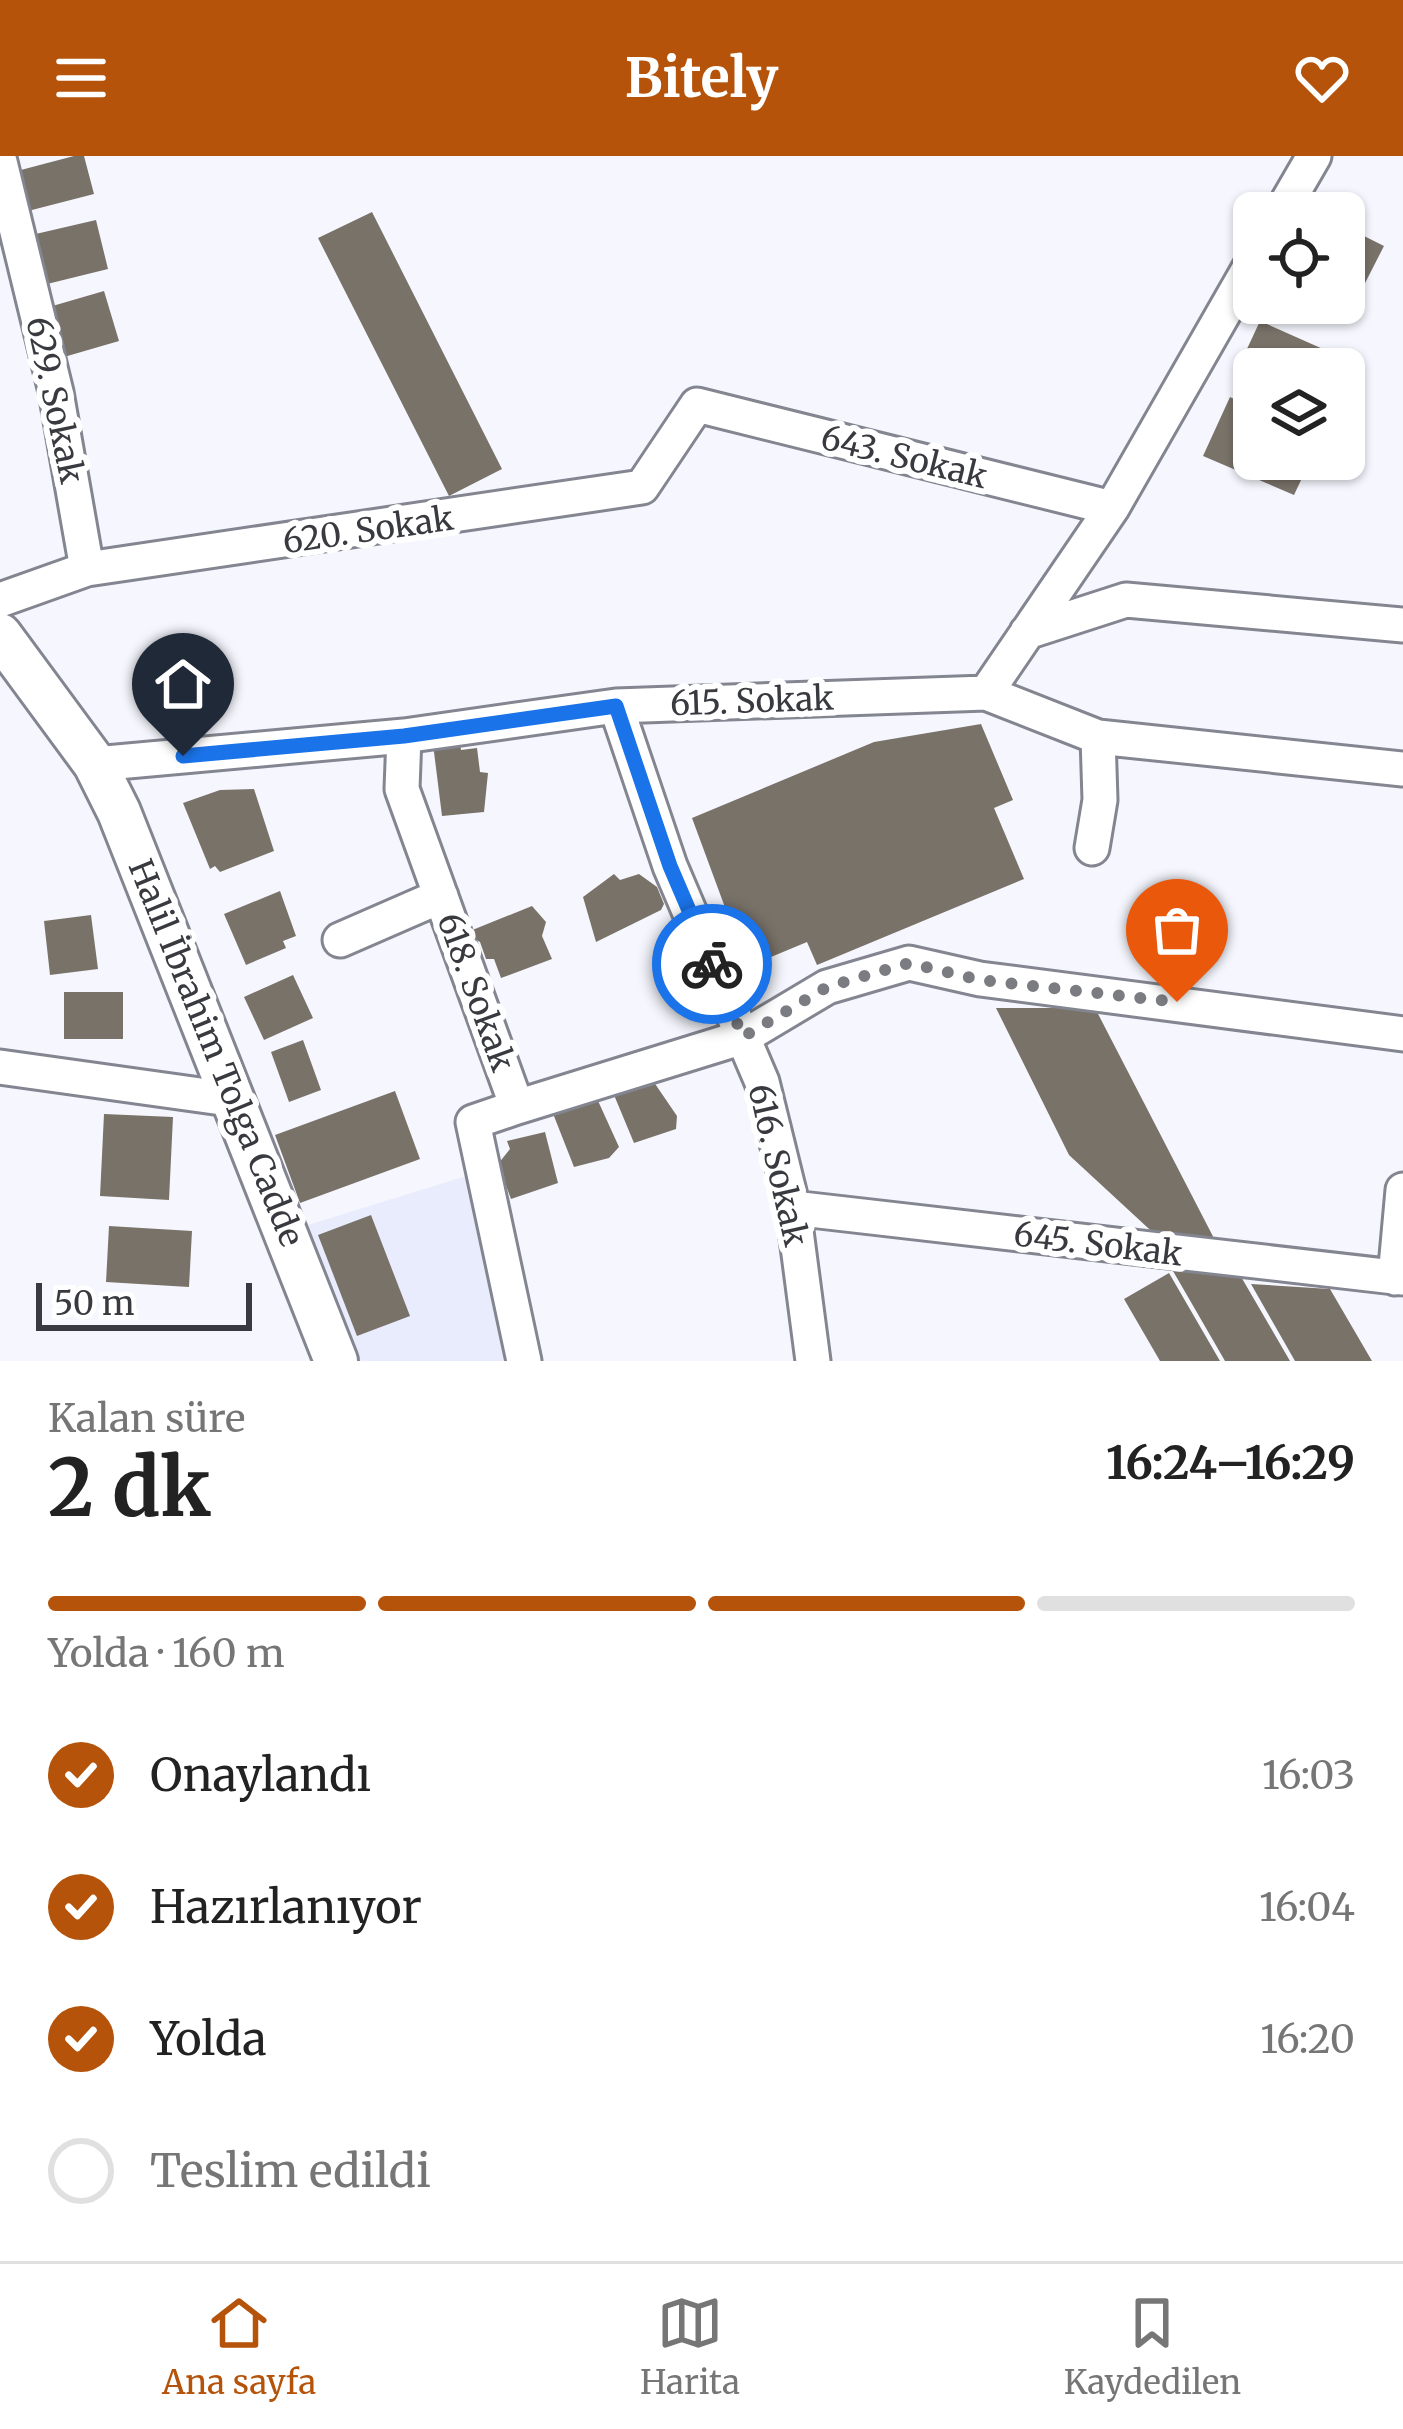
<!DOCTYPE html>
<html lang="tr">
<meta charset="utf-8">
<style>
body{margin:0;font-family:Merriweather,serif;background:#f2f2f2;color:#222;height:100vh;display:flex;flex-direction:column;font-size:45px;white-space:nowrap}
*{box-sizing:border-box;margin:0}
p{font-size:39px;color:#767676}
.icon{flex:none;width:66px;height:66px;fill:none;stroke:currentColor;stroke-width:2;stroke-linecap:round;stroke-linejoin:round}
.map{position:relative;height:1205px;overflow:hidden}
.panel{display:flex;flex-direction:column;background:#fff;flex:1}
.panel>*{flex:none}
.fabs{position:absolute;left:1233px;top:36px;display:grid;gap:24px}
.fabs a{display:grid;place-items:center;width:132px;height:132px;border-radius:18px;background:#fff;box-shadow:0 3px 9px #0004;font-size:60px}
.scale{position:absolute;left:36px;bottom:30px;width:216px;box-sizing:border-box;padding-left:12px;border:6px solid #393a3f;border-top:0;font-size:33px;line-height:42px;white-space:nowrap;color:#393a3f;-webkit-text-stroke:9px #fff;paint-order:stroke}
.pin{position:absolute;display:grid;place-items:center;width:102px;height:102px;color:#fff;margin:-123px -51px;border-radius:50% 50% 50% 0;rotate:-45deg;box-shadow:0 0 12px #0007}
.pin .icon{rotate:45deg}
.courier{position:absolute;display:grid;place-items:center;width:120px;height:120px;margin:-60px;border:9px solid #1a73e8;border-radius:50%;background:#fff;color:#222;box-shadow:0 3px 15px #0007}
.overview em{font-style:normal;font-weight:700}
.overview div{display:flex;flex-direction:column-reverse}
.overview{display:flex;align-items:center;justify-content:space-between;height:204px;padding:0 48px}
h1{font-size:78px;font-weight:700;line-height:90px}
.bar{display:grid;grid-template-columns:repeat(4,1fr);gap:18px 12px;align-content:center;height:144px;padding:0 48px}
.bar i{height:15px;border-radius:9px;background:#e0e0e0}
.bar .on{background:#b45309}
.bar p{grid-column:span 4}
ol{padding:0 48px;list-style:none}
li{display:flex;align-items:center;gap:36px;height:132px}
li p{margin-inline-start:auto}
li .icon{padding:12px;border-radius:50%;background:#b45309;color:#fff;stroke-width:4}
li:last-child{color:#767676}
li i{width:66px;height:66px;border:6px solid #e0e0e0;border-radius:50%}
header{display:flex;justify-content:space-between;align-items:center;height:156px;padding:0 48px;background:#b45309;color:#fff;font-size:54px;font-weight:700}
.menu{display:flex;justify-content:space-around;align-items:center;height:168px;border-top:3px solid #e0e0e0;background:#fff;font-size:33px;color:#767676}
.menu a{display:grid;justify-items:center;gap:6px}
.menu .on{color:#b45309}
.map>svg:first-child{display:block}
</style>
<header><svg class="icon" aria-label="menu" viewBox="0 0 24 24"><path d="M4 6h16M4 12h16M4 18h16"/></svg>Bitely<svg class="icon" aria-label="heart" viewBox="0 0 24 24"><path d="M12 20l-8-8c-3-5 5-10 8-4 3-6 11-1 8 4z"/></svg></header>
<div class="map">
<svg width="1403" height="1205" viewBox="0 0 1403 1205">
<rect width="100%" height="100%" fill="#f6f7fe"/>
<!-- built -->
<path fill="#e9ecfc" d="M466,1020L513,1205H361L308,1069Z"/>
<!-- building -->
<path fill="#797269" d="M74,0H84L94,38L28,55L17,15Z
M372,56L502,313L449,340L318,82Z
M96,64L108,113L39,130L27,80Z
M1344,70L1384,90L1362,133L1344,124Z
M104,135L119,185L64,201L49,151Z
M1260,165L1350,205L1346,213H1254V232L1233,223Z
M1230,241L1254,252V303H1311L1294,339L1203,300Z
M981,568L1013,644L994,652L1024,723L817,809L807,786L747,811L692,662L874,586Z
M460,587L461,594L477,592L480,616L488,617L484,656L442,660L433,588Z
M254,633L274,695L220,716L215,710L210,713L183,647L220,634Z
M614,718L620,724L639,718L657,731L664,748L661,754L596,786L583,741Z
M280,735L296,780L283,785L286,792L246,809L224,758Z
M532,750L546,766L542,780L552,803L501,822L494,803H486L480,786L465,777Z
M91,759L98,813L50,819L44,765Z
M293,819L313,862L264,884L244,841Z
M64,836H123V883H64Z
M996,852H1095L1219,1092L1161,1084L1069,999Z
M303,884L321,934L289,946L271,896Z
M647,916L677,960L676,973L634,987L609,927Z
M395,935L420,1003L300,1047L275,979Z
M594,936L619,991L609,1002L574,1011L552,955Z
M104,958L173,961L169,1044L100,1040Z
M545,976L558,1027L511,1043L498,1008L510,993L507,985Z
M371,1059L410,1160L357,1180L318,1079Z
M109,1070L192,1075L189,1131L106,1126Z
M1173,1115L1240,1119L1290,1205H1225Z
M1169,1117L1220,1205H1160L1124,1143Z
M1251,1128L1330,1133L1372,1205H1295Z"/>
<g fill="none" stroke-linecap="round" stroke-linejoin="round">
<defs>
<path id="minor" d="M0,6L56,236L87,413
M1281,57L1314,0
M0,444L87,413L642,331L697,249L1112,352
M1027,476L1126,444L1403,469
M986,537L1112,352L1254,104
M616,550L670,710L762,926L793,1052L813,1205
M404,580L402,633L517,951L473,966L524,1205
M95,608L404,580L616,550L986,537L1098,581L1403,613
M1092,692L1100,644L1098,581
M340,784L441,740
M0,911L236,944
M517,951L743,881L827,831L909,807L980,823L1403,878
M793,1052L1403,1122
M1395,1122L1403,1034"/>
<path id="tertiary" d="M0,479L95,608L119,656L336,1205"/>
</defs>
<!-- minor casing -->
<use href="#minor" stroke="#838690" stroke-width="39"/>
<!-- tertiary casing -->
<use href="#tertiary" stroke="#838690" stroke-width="48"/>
<!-- minor -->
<use href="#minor" stroke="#fff" stroke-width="33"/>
<!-- tertiary -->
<use href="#tertiary" stroke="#fff" stroke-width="42"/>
</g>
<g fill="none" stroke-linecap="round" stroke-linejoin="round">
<!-- done -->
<path stroke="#7b7c82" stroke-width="12" stroke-dasharray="0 21.6" d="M712,808L743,881L827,831L909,807L980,824L1177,846"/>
<!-- route -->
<path stroke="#1a73e8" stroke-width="15" d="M183,600L404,580L616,550L670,710L712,808"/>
</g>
<g text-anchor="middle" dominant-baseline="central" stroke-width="12" stroke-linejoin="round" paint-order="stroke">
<!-- street labels -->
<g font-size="33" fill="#393a3f" stroke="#fff">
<text transform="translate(55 244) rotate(78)">629. Sokak</text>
<text transform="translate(904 301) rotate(14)">643. Sokak</text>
<text transform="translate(368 374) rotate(-8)">620. Sokak</text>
<text transform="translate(752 545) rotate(-2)">615. Sokak</text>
<text transform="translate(476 836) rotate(70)">618. Sokak</text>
<text transform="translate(216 897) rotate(68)">Halil İbrahim Tolga Cadde</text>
<text transform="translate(778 1009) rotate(77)">616. Sokak</text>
<text transform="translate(1098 1088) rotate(7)">645. Sokak</text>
</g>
</g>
</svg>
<div class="fabs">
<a><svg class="icon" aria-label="locate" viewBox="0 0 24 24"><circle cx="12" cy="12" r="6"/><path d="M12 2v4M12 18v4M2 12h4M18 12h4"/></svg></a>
<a><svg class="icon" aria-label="layers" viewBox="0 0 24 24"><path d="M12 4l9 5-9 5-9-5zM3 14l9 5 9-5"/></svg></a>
</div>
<div class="scale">50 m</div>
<div class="pin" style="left:1177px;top:846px;background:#ea580c"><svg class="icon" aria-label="bag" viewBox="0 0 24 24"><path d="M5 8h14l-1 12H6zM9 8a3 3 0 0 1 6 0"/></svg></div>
<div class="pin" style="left:183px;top:600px;background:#1f2937"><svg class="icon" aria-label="home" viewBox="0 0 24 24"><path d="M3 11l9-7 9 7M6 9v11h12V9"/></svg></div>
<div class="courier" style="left:712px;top:808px"><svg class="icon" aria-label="bike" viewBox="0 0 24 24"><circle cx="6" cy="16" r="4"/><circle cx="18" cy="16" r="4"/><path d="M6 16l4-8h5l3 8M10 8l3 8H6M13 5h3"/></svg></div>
</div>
<section class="panel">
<div class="overview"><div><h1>2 dk</h1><p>Kalan süre</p></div><em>16:24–16:29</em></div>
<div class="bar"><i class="on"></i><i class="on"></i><i class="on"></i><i></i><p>Yolda · 160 m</p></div>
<ol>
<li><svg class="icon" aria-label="check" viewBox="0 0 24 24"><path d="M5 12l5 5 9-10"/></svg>Onaylandı<p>16:03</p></li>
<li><svg class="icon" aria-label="check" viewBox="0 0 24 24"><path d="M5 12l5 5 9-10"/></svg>Hazırlanıyor<p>16:04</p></li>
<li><svg class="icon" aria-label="check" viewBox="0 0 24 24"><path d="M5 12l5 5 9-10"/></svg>Yolda<p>16:20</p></li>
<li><i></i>Teslim edildi</li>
</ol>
</section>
<nav class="menu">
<a class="on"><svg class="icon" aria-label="home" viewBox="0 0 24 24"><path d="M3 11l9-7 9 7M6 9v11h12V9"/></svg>Ana sayfa</a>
<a><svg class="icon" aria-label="map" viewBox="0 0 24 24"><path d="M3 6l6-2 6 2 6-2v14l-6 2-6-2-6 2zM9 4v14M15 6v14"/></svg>Harita</a>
<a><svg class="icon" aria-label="saved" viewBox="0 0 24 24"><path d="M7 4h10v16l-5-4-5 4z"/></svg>Kaydedilen</a>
</nav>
